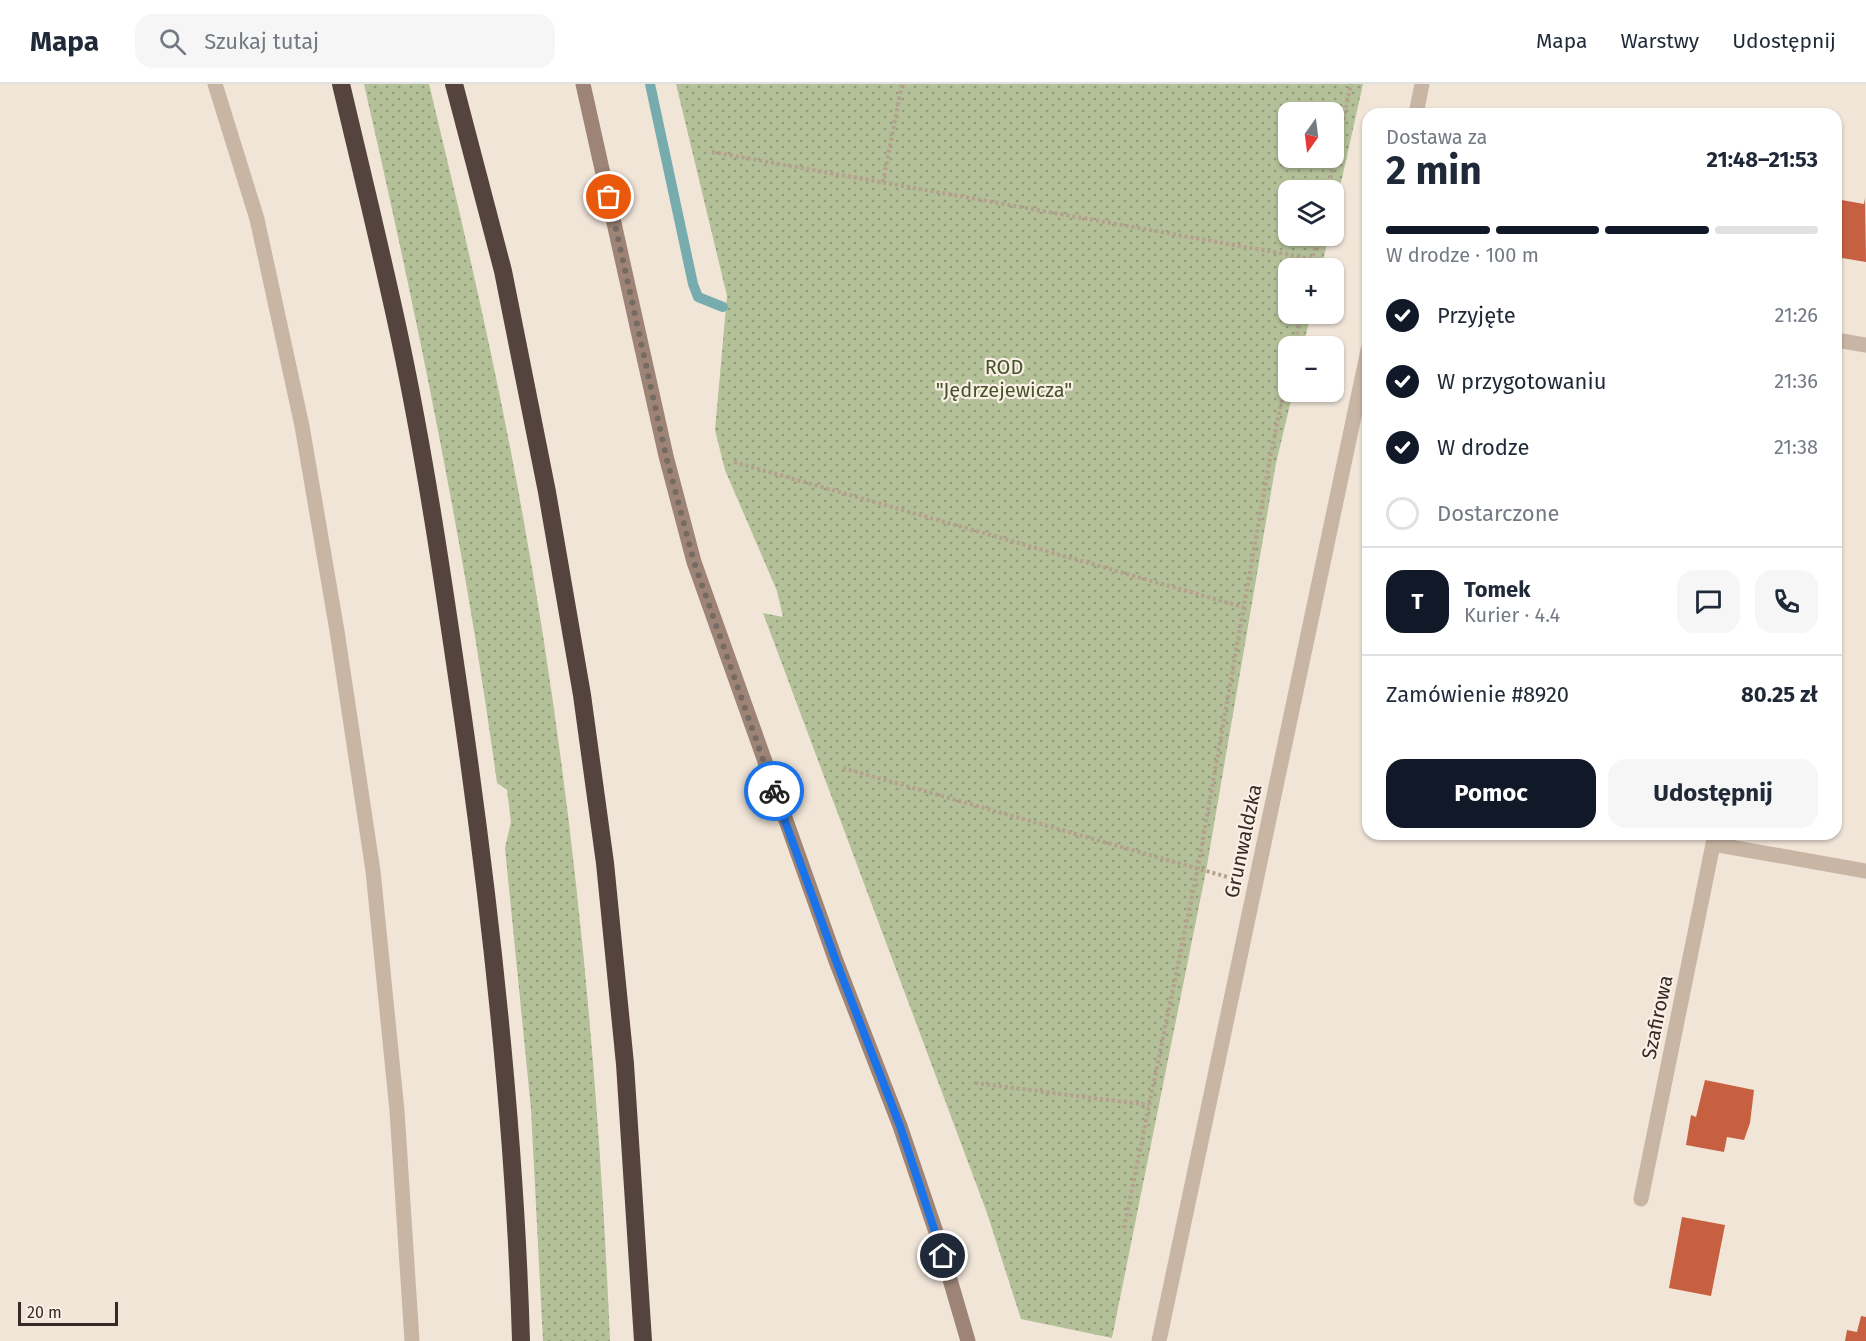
<!DOCTYPE html>
<html lang="pl">
<meta charset="utf-8">
<style>
body{margin:0;font-family:"Fira Sans",sans-serif;background:#f6f6f7;color:#1f2937;height:100vh;display:flex;flex-direction:column;font-size:22px;white-space:nowrap}
*{box-sizing:border-box;margin:0}
p{font-size:20px;color:#747a83}
.icon{flex:none;width:33px;height:33px;fill:none;stroke:currentColor;stroke-width:2;stroke-linecap:round;stroke-linejoin:round}
.map{position:relative;flex:1;overflow:hidden}
.panel{position:absolute;left:1362px;top:24px;width:480px;height:732px;display:flex;flex-direction:column;background:#fff;border-radius:18px;box-shadow:0 2px 4px #0004}
.panel>*{flex:none}
.needle{width:39px;rotate:194deg}
.fabs{position:absolute;left:1278px;top:18px;display:grid;gap:12px}
.fabs a{display:grid;place-items:center;width:66px;height:66px;border-radius:12px;background:#fff;box-shadow:0 2px 4px #0004;font-size:30px}
.scale{position:absolute;left:18px;bottom:15px;width:100px;box-sizing:border-box;padding-left:6px;border:3px solid #342a26;border-top:0;font-size:16px;line-height:21px;white-space:nowrap;color:#342a26;-webkit-text-stroke:4px #f9efe4;paint-order:stroke}
.pin{position:absolute;display:grid;place-items:center;width:51px;height:51px;color:#fff;margin:-26px;border:3px solid #fff;border-radius:50%;box-shadow:0 2px 6px #0007}
.courier{position:absolute;display:grid;place-items:center;width:60px;height:60px;margin:-30px;border:4px solid #1a73e8;border-radius:50%;background:#fff;color:#222;box-shadow:0 2px 8px #0007}
.headline em{font-style:normal;font-weight:700}
.headline div{display:flex;flex-direction:column-reverse}
.headline{display:flex;align-items:center;justify-content:space-between;height:102px;padding:0 24px}
h1{font-size:39px;font-weight:700;line-height:45px}
.bar{display:grid;grid-template-columns:repeat(4,1fr);gap:9px 6px;align-content:center;height:72px;padding:0 24px}
.bar i{height:8px;border-radius:4px;background:#e0e1e3}
.bar .current{background:#111827}
.bar p{grid-column:span 4}
.line{display:flex;align-items:center;gap:15px;padding:0 24px;border-top:2px solid #e0e1e3}
.line div{flex:1}
.round{display:grid;place-items:center;flex:none;width:63px;height:63px;border-radius:18px;background:#f6f6f7}
ol{padding:0 24px;list-style:none}
li{display:flex;align-items:center;gap:18px;height:66px}
li p{margin-inline-start:auto}
li .icon{padding:6px;border-radius:50%;background:#111827;color:#fff;stroke-width:4}
li:last-child{color:#747a83}
li i{width:33px;height:33px;border:3px solid #e0e1e3;border-radius:50%}
.action{display:flex;gap:12px;margin-top:auto;padding:12px 24px}
.action a{flex:1;height:69px;border-radius:18px;background:#111827;color:#fff;font-size:24px;font-weight:700;line-height:69px;text-align:center}
.action a+a{background:#f6f6f7;color:#1f2937}
header{display:flex;align-items:center;gap:36px;box-sizing:border-box;height:84px;padding:0 30px;background:#fff;border-bottom:2px solid #e0e1e3}
header strong{font-size:28px}
nav{display:flex;gap:33px;margin-inline-start:auto;font-size:21px}
.search{width:420px;height:54px;background:#f6f6f7;display:flex;align-items:center;gap:15px;box-sizing:border-box;padding:0 21px;border-radius:18px;color:#747a83;font-size:22px}
.map>svg:first-child{display:block}
</style>
<header>
<strong>Mapa</strong>
<div class="search"><svg class="icon" aria-label="search" viewBox="0 0 24 24"><circle cx="10" cy="10" r="6"/><path d="M15 15l6 6"/></svg>Szukaj tutaj</div>
<nav><a>Mapa</a><a>Warstwy</a><a>Udostępnij</a></nav>
</header>
<div class="map">
<svg width="1866" height="1257" viewBox="0 0 1866 1257">
<defs>
<pattern id="grass-dots" width="8" height="8" patternUnits="userSpaceOnUse" patternTransform="scale(1.5)"><rect width="8" height="8" fill="#b3c098"/><path d="M2 2h.1M6 6h.1" fill="none" stroke="#929c7c" stroke-width="1.8" stroke-linecap="round"/></pattern>
</defs>
<rect width="100%" height="100%" fill="#f1e5d8"/>
<!-- grass -->
<path fill="url(#grass-dots)" fill-rule="evenodd" d="M364,0H429C461,133 492,265 517,400C570,682 598,970 610,1257H543L531,1025L505,764L511,738L507,706L497,699C465,464 417,232 364,0Z
M676,0H1363L1334,130V106H1288V152H1329L1321,184H1288V230H1311L1303,262H1288V308H1293L1276,379L1206,787L1112,1254L1021,1235L987,1129L763,529L783,533L777,507L725,386L715,346L727,212ZM1288,28H1334V74H1288Z"/>
<g fill="none" stroke-linecap="round" stroke-linejoin="round">
<!-- stream -->
<path stroke="#77acae" stroke-width="10" d="M650,0L693,200L698,213L723,223"/>
</g>
<!-- building -->
<path fill="#c76040" d="M1865,114L1866,178L1836,173V115L1864,120Z
M1705,996L1754,1006L1750,1039L1744,1056L1727,1053L1724,1068L1686,1061L1691,1031L1696,1033Z
M1682,1133L1725,1141L1711,1212L1669,1204Z
M1861,1232L1866,1233V1257H1845L1847,1246L1857,1248Z"/>
<g fill="none" stroke-linecap="round" stroke-linejoin="round">
<!-- path -->
<path stroke="#b59f8e" stroke-width="4" stroke-dasharray="3 3" stroke-linecap="butt" d="M712,68L1313,175
M883,98L902,0
M1328,106L1351,0
M1310,184L1318,152
M1294,262L1301,230
M734,378L1243,523
M843,684L1231,794
M975,999L1149,1021
M1124,1144L1198,783L1270,374L1288,286"/>
<!-- lane -->
<path stroke="#c9b5a4" stroke-width="15" d="M1641,1115L1713,760"/>
<!-- street -->
<path stroke="#c9b5a4" stroke-width="15" d="M215,0L257,135L302,342L337,547L373,787L397,1027L412,1257
M1416,30L1422,0
M1836,256L1866,261
M1713,760L1866,787
M1159,1257L1368,266"/>
<!-- secondary -->
<path stroke="#9d8476" stroke-width="15" d="M583,0L666,372L694,478L836,877L900,1042L937,1151L968,1257"/>
<!-- highway -->
<path stroke="#55443d" stroke-width="18" d="M341,0C361,85 382,170 400,255C426,378 444,503 462,627C492,836 515,1046 521,1257
M454,0L503,187L547,408L582,611L605,779L625,980L643,1257"/>
</g>
<g fill="none" stroke-linecap="round" stroke-linejoin="round">
<!-- done -->
<path stroke="#766b64" stroke-width="6" stroke-dasharray="0 10.8" d="M609,113L666,372L694,478L774,707"/>
<!-- route -->
<path stroke="#1a73e8" stroke-width="8" d="M774,707L836,877L900,1042L943,1172"/>
</g>
<g text-anchor="middle" dominant-baseline="central" stroke-width="4.5" stroke-linejoin="round" paint-order="stroke">
<!-- park labels -->
<g font-size="20" fill="#445329" stroke="#f9efe4">
<text x="1004" y="283">ROD<tspan x="1004" dy="23">"Jędrzejewicza"</tspan></text>
</g>
<!-- street labels -->
<g font-size="20" fill="#342a26" stroke="#f9efe4">
<text transform="translate(1243 757) rotate(-78)">Grunwaldzka</text>
<text transform="translate(1657 933) rotate(-78)">Szafirowa</text>
</g>
</g>
</svg>
<div class="fabs">
<a><svg class="needle" viewBox="-14 -14 28 28"><path d="M0-13l5 13h-10z" fill="#e53935"/><path d="M0 13l5-13h-10z" fill="#747a83"/></svg></a>
<a><svg class="icon" aria-label="layers" viewBox="0 0 24 24"><path d="M12 4l9 5-9 5-9-5zM3 14l9 5 9-5"/></svg></a>
<a>+</a>
<a>−</a>
</div>
<div class="scale">20 m</div>
<div class="pin" style="left:609px;top:113px;background:#ea580c"><svg class="icon" aria-label="bag" viewBox="0 0 24 24"><path d="M5 8h14l-1 12H6zM9 8a3 3 0 0 1 6 0"/></svg></div>
<div class="pin" style="left:943px;top:1172px;background:#1f2937"><svg class="icon" aria-label="home" viewBox="0 0 24 24"><path d="M3 11l9-7 9 7M6 9v11h12V9"/></svg></div>
<div class="courier" style="left:774px;top:707px"><svg class="icon" aria-label="bike" viewBox="0 0 24 24"><circle cx="6" cy="16" r="4"/><circle cx="18" cy="16" r="4"/><path d="M6 16l4-8h5l3 8M10 8l3 8H6M13 5h3"/></svg></div>
<section class="panel">
<div class="headline"><div><h1>2 min</h1><p>Dostawa za</p></div><em>21:48–21:53</em></div>
<div class="bar"><i class="current"></i><i class="current"></i><i class="current"></i><i></i><p>W drodze · 100 m</p></div>
<ol>
<li><svg class="icon" aria-label="check" viewBox="0 0 24 24"><path d="M5 12l5 5 9-10"/></svg>Przyjęte<p>21:26</p></li>
<li><svg class="icon" aria-label="check" viewBox="0 0 24 24"><path d="M5 12l5 5 9-10"/></svg>W przygotowaniu<p>21:36</p></li>
<li><svg class="icon" aria-label="check" viewBox="0 0 24 24"><path d="M5 12l5 5 9-10"/></svg>W drodze<p>21:38</p></li>
<li><i></i>Dostarczone</li>
</ol>
<div class="line" style="height:108px"><b class="round" style="background:#111827;color:#fff">T</b><div><b>Tomek</b><p>Kurier · 4.4</p></div><a class="round"><svg class="icon" aria-label="chat" viewBox="0 0 24 24"><path d="M4 5h16v11H9l-5 4z"/></svg></a><a class="round"><svg class="icon" aria-label="phone" viewBox="0 0 24 24"><path d="M5 4h4l2 5-3 2q2 4 5 5l2-3 5 2v4C11 20 4 13 5 4z"/></svg></a></div>
<div class="line" style="height:78px"><div>Zamówienie #8920</div><b>80.25 zł</b></div>
<div class="action"><a>Pomoc</a><a>Udostępnij</a></div>
</section>
</div>
